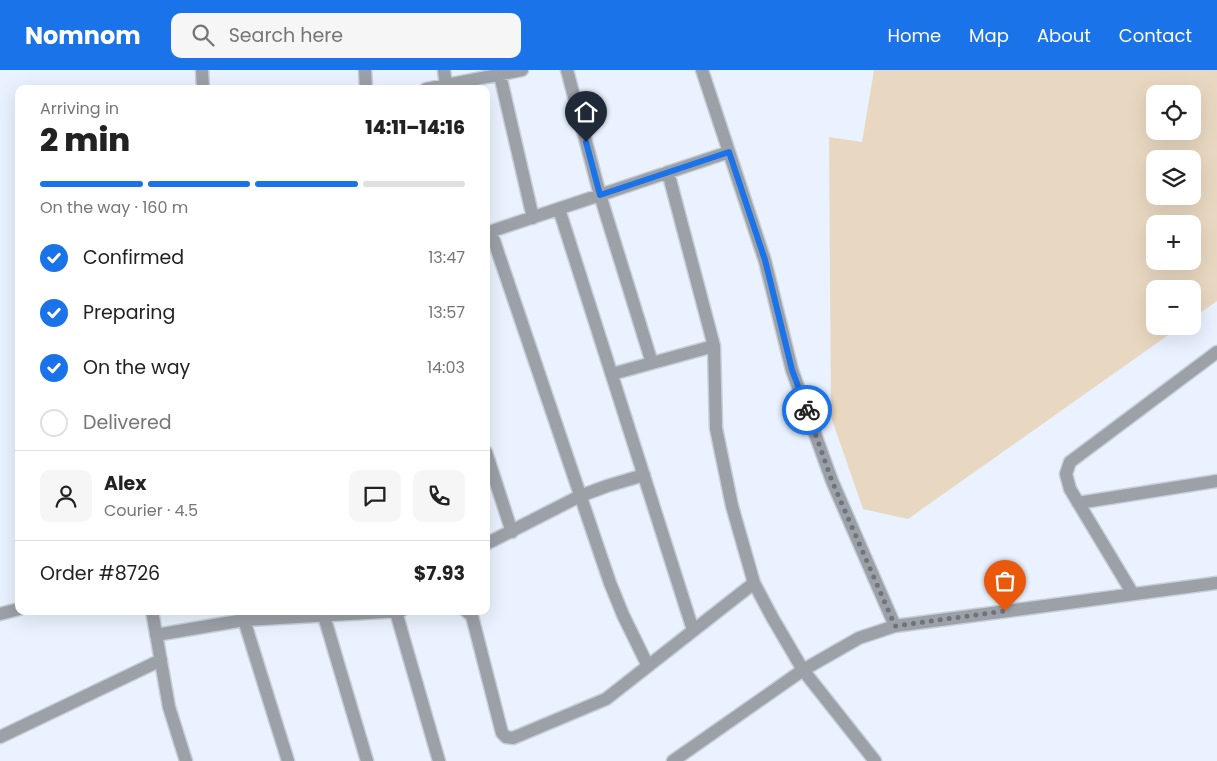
<!DOCTYPE html>
<meta charset="utf-8">
<style>
body{margin:0;font-family:Poppins,sans-serif;background:#f6f6f6;color:#222;height:100vh;display:flex;flex-direction:column;font-size:19px;white-space:nowrap}
*{box-sizing:border-box;margin:0}
p{font-size:16px;color:#767676}
.icon{flex:none;width:28px;height:28px;fill:none;stroke:currentColor;stroke-width:2;stroke-linecap:round;stroke-linejoin:round}
.map{position:relative;flex:1;overflow:hidden}
.sheet{position:absolute;left:15px;top:15px;width:475px;height:530px;display:flex;flex-direction:column;background:#fff;border-radius:10px;box-shadow:0 5px 20px #0002}
.sheet>*{flex:none}
.tools{position:absolute;left:1146px;top:15px;display:grid;gap:10px}
.tools a{display:grid;place-items:center;width:55px;height:55px;border-radius:10px;background:#fff;box-shadow:0 5px 20px #0002;font-size:25px}
.pin{position:absolute;display:grid;place-items:center;width:42px;height:42px;color:#fff;margin:-51px -21px;border-radius:50% 50% 50% 0;rotate:-45deg;box-shadow:0 0 5px #0007}
.pin .icon{rotate:45deg}
.courier{position:absolute;display:grid;place-items:center;width:50px;height:50px;margin:-25px;border:4px solid #1a73e8;border-radius:50%;background:#fff;color:#222;box-shadow:0 1px 6px #0007}
.headline em{font-style:normal;font-weight:800}
.headline div{display:flex;flex-direction:column-reverse}
.headline{display:flex;align-items:center;justify-content:space-between;height:85px;padding:0 25px}
h1{font-size:32px;font-weight:800;line-height:38px}
.bar{display:grid;grid-template-columns:repeat(4,1fr);gap:8px 5px;align-content:center;height:60px;padding:0 25px}
.bar i{height:6px;border-radius:4px;background:#e0e0e0}
.bar .on{background:#1a73e8}
.bar p{grid-column:span 4}
.line{display:flex;align-items:center;gap:12px;padding:0 25px;border-top:1px solid #e0e0e0}
.line div{flex:1}
.round{display:grid;place-items:center;flex:none;width:52px;height:52px;border-radius:10px;background:#f6f6f6}
ol{padding:0 25px;list-style:none}
li{display:flex;align-items:center;gap:15px;height:55px}
li p{margin-inline-start:auto}
li .icon{padding:5px;border-radius:50%;background:#1a73e8;color:#fff;stroke-width:4}
li:last-child{color:#767676}
li i{width:28px;height:28px;border:2px solid #e0e0e0;border-radius:50%}
header{display:flex;align-items:center;gap:30px;box-sizing:border-box;height:70px;padding:0 25px;background:#1a73e8;color:#fff}
header strong{font-size:24px}
nav{display:flex;gap:28px;margin-inline-start:auto;font-size:18px}
.search{width:350px;height:45px;background:#f6f6f6;display:flex;align-items:center;gap:12px;box-sizing:border-box;padding:0 18px;border-radius:10px;color:#767676;font-size:19px}
.map>svg:first-child{display:block}
</style>
<header>
<strong>Nomnom</strong>
<div class="search"><svg class="icon" aria-label="search" viewBox="0 0 24 24"><circle cx="10" cy="10" r="6"/><path d="M15 15l6 6"/></svg>Search here</div>
<nav><a>Home</a><a>Map</a><a>About</a><a>Contact</a></nav>
</header>
<div class="map">
<svg width="1217" height="691" viewBox="0 0 1217 691">
<rect width="100%" height="100%" fill="#e9f2fe"/>
<!-- green -->
<path fill="#e9d8c1" fill-rule="evenodd" d="M874,0H1217V231L1193,248L1192,219H1155V256H1181L908,449L863,439L831,347L829,67L862,72ZM1155,24H1192V61H1155ZM1155,89H1192V126H1155ZM1155,154H1192V191H1155Z"/>
<g fill="none" stroke-linecap="round" stroke-linejoin="round">
<defs>
<path id="minor" d="M202,0L203,19
M365,0L366,19
M444,0L446,16
M567,0L600,125L652,293
M702,0L765,191L792,300L832,411L895,556
M500,5L533,148
M426,19L522,0
M668,102L714,276L716,358L732,436L754,513L772,547L803,600L875,691
M559,139L693,560
M491,162L610,513L623,545L648,596
M486,163L729,82
M612,304L714,276
M486,382L512,462
M1078,433L1217,411
M486,474L580,426L607,416L644,405
M1133,524L1070,419L1066,404L1070,392L1217,282
M152,541L169,637L186,691
M466,541L472,546L502,663L506,667L513,668L606,629L754,513
M396,542L439,691
M0,544L19,539
M324,546L367,691
M244,550L288,691
M156,565L244,550L401,541
M0,667L161,590
M673,691L803,600L859,568L895,556L1217,513"/>
</defs>
<!-- minor casing -->
<use href="#minor" stroke="#c7cfda" stroke-width="15"/>
<!-- minor -->
<use href="#minor" stroke="#9ca0a7" stroke-width="12"/>
</g>
<g fill="none" stroke-linecap="round" stroke-linejoin="round">
<!-- done -->
<path stroke="#6e747b" stroke-width="5" stroke-dasharray="0 9" d="M807,340L832,411L895,556L1005,541"/>
<!-- route -->
<path stroke="#1a73e8" stroke-width="6" d="M586,72L600,125L729,82L765,190L792,300L807,340"/>
</g>
</svg>
<div class="tools">
<a><svg class="icon" aria-label="locate" viewBox="0 0 24 24"><circle cx="12" cy="12" r="6"/><path d="M12 2v4M12 18v4M2 12h4M18 12h4"/></svg></a>
<a><svg class="icon" aria-label="layers" viewBox="0 0 24 24"><path d="M12 4l9 5-9 5-9-5zM3 14l9 5 9-5"/></svg></a>
<a>+</a>
<a>−</a>
</div>
<div class="pin" style="left:1005px;top:541px;background:#ea580c"><svg class="icon" aria-label="bag" viewBox="0 0 24 24"><path d="M5 8h14l-1 12H6zM9 8a3 3 0 0 1 6 0"/></svg></div>
<div class="pin" style="left:586px;top:72px;background:#1f2937"><svg class="icon" aria-label="home" viewBox="0 0 24 24"><path d="M3 11l9-7 9 7M6 9v11h12V9"/></svg></div>
<div class="courier" style="left:807px;top:340px"><svg class="icon" aria-label="bike" viewBox="0 0 24 24"><circle cx="6" cy="16" r="4"/><circle cx="18" cy="16" r="4"/><path d="M6 16l4-8h5l3 8M10 8l3 8H6M13 5h3"/></svg></div>
<section class="sheet">
<div class="headline"><div><h1>2 min</h1><p>Arriving in</p></div><em>14:11–14:16</em></div>
<div class="bar"><i class="on"></i><i class="on"></i><i class="on"></i><i></i><p>On the way · 160 m</p></div>
<ol>
<li><svg class="icon" aria-label="check" viewBox="0 0 24 24"><path d="M5 12l5 5 9-10"/></svg>Confirmed<p>13:47</p></li>
<li><svg class="icon" aria-label="check" viewBox="0 0 24 24"><path d="M5 12l5 5 9-10"/></svg>Preparing<p>13:57</p></li>
<li><svg class="icon" aria-label="check" viewBox="0 0 24 24"><path d="M5 12l5 5 9-10"/></svg>On the way<p>14:03</p></li>
<li><i></i>Delivered</li>
</ol>
<div class="line" style="height:90px"><a class="round"><svg class="icon" aria-label="person" viewBox="0 0 24 24"><circle cx="12" cy="8" r="4"/><path d="M4 21q1-7 8-7t8 7"/></svg></a><div><b>Alex</b><p>Courier · 4.5</p></div><a class="round"><svg class="icon" aria-label="chat" viewBox="0 0 24 24"><path d="M4 5h16v11H9l-5 4z"/></svg></a><a class="round"><svg class="icon" aria-label="phone" viewBox="0 0 24 24"><path d="M5 4h4l2 5-3 2q2 4 5 5l2-3 5 2v4C11 20 4 13 5 4z"/></svg></a></div>
<div class="line" style="height:65px"><div>Order #8726</div><b>$7.93</b></div>
</section>
</div>
